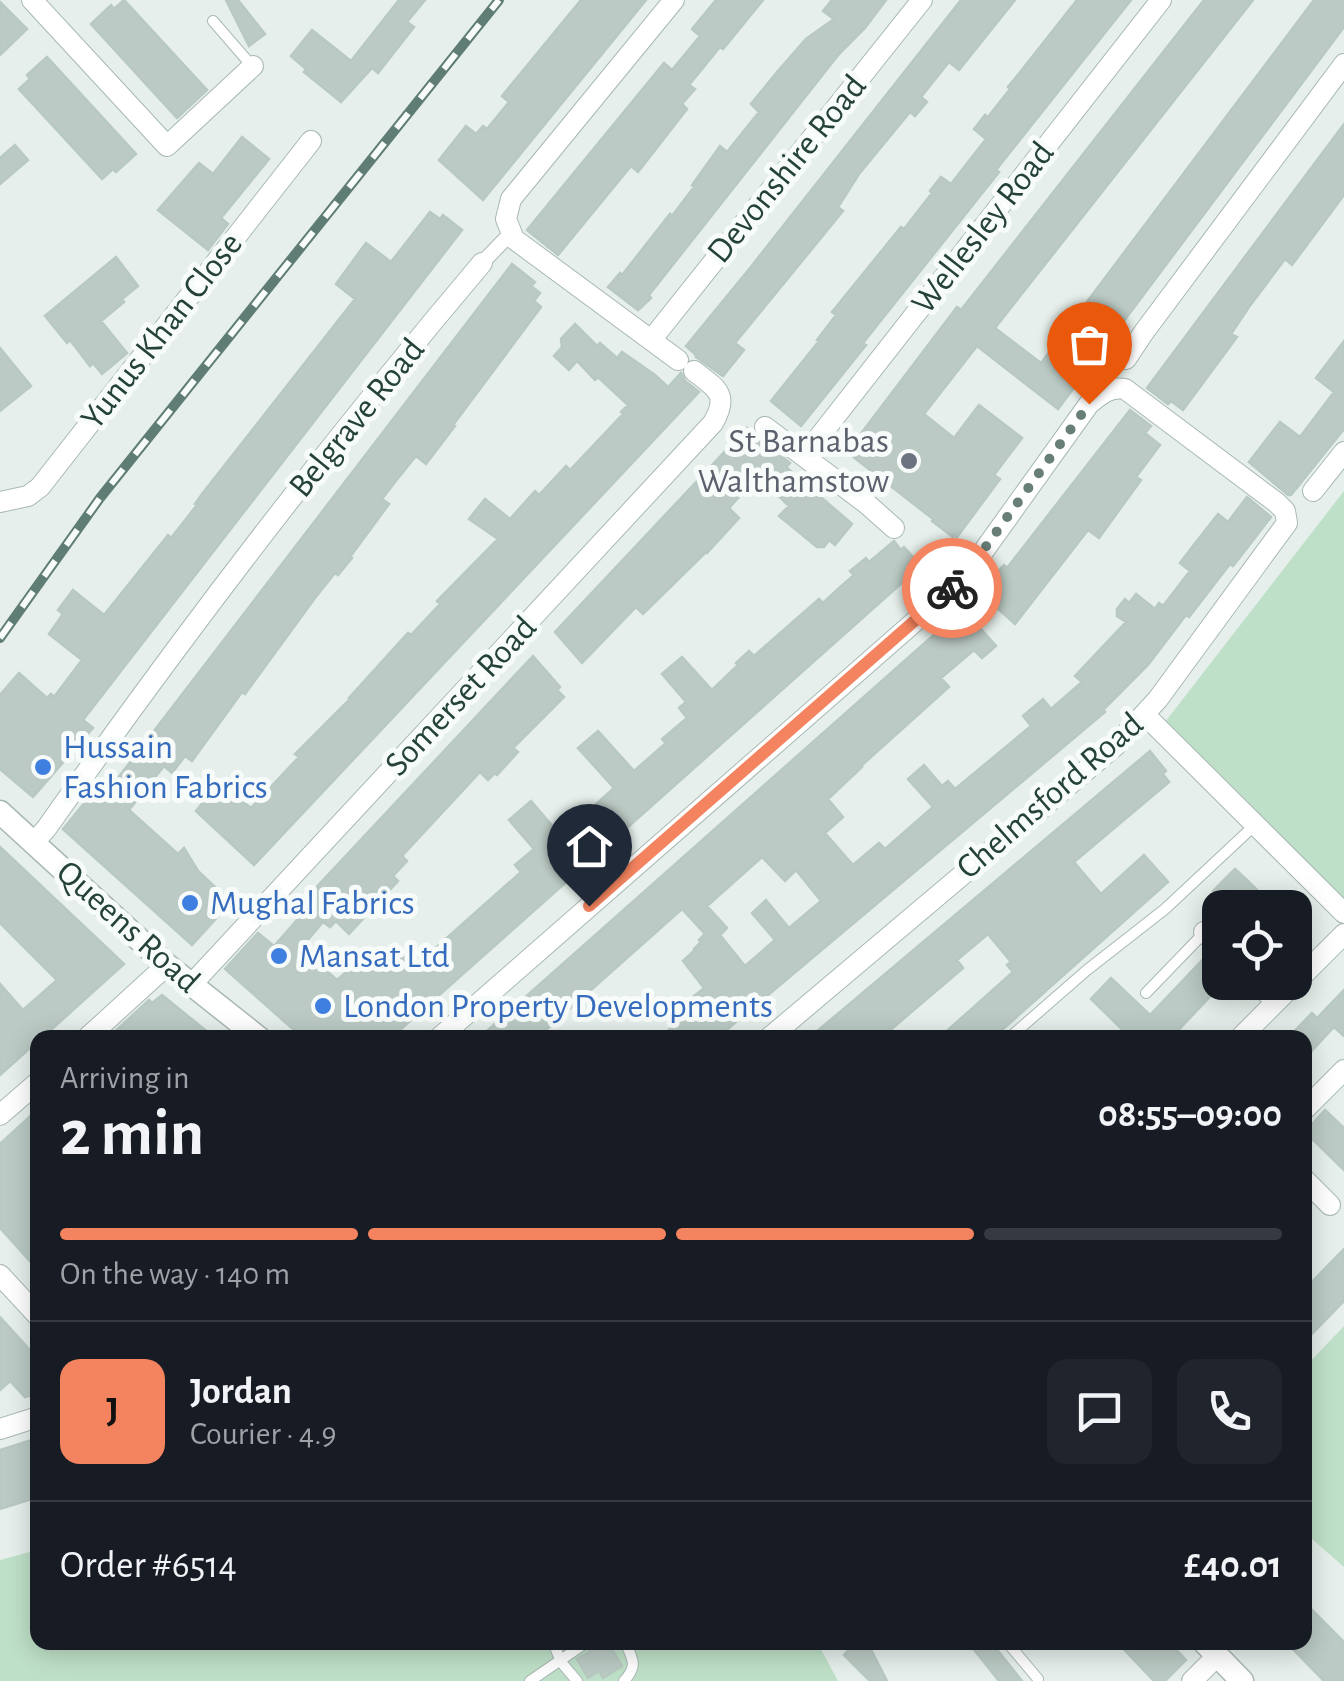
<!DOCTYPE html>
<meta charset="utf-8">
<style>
body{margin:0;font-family:"Alegreya Sans",sans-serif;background:#20242c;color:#f1f3f6;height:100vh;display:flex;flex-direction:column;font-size:38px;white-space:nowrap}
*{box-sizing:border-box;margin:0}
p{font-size:32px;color:#9ea1a6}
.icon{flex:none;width:55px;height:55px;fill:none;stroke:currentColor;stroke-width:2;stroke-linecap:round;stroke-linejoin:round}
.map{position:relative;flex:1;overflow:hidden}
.drawer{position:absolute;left:30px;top:1030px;width:1282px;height:620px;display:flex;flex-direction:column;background:#171b24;border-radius:20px;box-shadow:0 5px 25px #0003}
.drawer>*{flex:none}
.tools{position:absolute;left:1202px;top:890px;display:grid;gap:20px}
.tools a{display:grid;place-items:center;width:110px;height:110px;border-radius:20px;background:#171b24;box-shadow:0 5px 25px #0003;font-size:50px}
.pin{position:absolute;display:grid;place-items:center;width:85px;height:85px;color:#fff;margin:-102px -42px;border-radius:50% 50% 50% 0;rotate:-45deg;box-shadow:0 0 10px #0007}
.pin .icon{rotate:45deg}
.courier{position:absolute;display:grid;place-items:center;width:100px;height:100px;margin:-50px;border:8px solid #f4845f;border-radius:50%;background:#fff;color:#222;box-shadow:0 2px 12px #0007}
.summary em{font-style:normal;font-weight:700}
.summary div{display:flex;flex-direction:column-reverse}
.summary{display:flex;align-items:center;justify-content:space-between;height:170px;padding:0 30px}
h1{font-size:65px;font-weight:700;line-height:75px}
.bar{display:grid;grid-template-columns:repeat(4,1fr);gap:15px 10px;align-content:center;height:120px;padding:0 30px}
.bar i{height:12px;border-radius:8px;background:#363941}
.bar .current{background:#f4845f}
.bar p{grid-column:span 4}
.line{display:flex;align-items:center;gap:25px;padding:0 30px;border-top:2px solid #363941}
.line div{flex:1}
.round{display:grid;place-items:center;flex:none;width:105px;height:105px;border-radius:20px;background:#20242c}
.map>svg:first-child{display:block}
</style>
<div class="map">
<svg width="1344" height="1681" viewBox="0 0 1344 1681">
<rect width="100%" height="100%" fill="#e6efeb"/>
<!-- green -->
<path fill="#bfe0c8" d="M1344,491V902L1165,722Z
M1344,1326V1567L1305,1533V1367Z
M37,1550L38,1642H817L838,1681H0V1560Z"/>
<!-- building -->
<path fill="#bbcac4" stroke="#b8c9c2" stroke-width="2.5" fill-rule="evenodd" d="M124,0L207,90L177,118L91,24L111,5L114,9Z
M226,0H238L265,34L249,46Z
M399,0H425L407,22L414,27L378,73L372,68L341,102L304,72L306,69L291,56L312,30L351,61Z
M581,0H646L483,200L439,160L466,126L476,134L483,126L487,129L509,102L502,96Z
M716,0H763L723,49L720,47L689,85L695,89L682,104L687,109L638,172L631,166L558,255L527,230L664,63L672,70L700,36L692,29Z
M832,0H886L865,28L839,54L649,295L651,298L638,310L608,287L620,273L622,275L670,214L672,216L694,187L692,185L720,146L727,152L759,112L751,104L777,72L806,39L834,19L823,11Z
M961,0H1015L959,70L949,62L921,97L927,102L915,116L910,112L859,174L838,207L843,211L735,343L744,350L723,376L696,357L697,356L686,346L750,268Z
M1077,0H1131L996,170L999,172L863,343L866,345L801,426L771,401L819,341L817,340L836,315L832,312L901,227L904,229L932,193L930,191L941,177L951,184L986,139L974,129L985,115L988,117L1010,89L1008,87L1021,71Z
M1204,0H1253L995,328L1041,363L1314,0H1344V27L1058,409L977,346L924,414L954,438L979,405L1022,438L994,475L1000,479L957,537L954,535L953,537L932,521L933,519L847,452L957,307L961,310Z
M0,2L27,29L0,55Z
M47,57L136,154L116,172L113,169L102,179L19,89L30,79L27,75Z
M1344,124V195L1292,265L1285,259L1249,307L1231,334L1237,337L1183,410L1171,401L1168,404L1147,388Z
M242,137L269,159L221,218L228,224L208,250L158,210L199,163L213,174Z
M15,145L28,160L0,184V158Z
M430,212L440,219L443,215L462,230L83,720L93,728L33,797L0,769V695L19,673L47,698L51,694L54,697L82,660L49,634L63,614L58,610L73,590L104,615L168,535L171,538L197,505L195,504L202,494L355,299L336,284L366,243L391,262Z
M116,257L138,286L122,299L124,302L101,321L127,353L102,374L93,363L90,366L70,340L67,343L45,316Z
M512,264L535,282L531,286L540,293L534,301L541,307L453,425L455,426L426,464L416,456L395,482L382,499L389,504L350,557L352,558L338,575L335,573L315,598L245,694L242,692L192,761L185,756L172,773L164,766L129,810L178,854L184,848L198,871L231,902L192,945L63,829L100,784L108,791Z
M575,324L597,346L600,343L617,358L622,352L655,375L668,387L681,373L685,381L699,392L254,865L196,811L218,783L251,808L299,757L295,754L350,699L349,698L408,633L411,635L425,620L440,604L437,601L498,539L469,519L485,499L510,519L535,491L539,495L566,466L570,470L623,414L621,412L628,405L598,377L595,380L577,361L569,370L554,356L562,347L561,339Z
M1344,341V429L1291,495H1288L1249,462L1280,422L1300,437L1334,392L1316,378Z
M0,348L31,386L0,411Z
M1130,410L1151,426L1145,433L1160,445L1136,477L1141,480L1099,538L1088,530L1015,624L979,592L1004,565L1007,568Z
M747,428L790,463L786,467L852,524L835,545L829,540L824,547H817L779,516L789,506L758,476L729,508L739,518L707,553L706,552L643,614L636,607L582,663L555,632Z
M1247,497L1271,517L1233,566L1230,564L1189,617L1186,615L1148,665L1103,710L1105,712L717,1038H659L688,1014L682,1006L704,988L683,961L695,950L694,949L701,942L699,940L705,934L682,909L537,1038H479L963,609L996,646L982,658L974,650L941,678L949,687L861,766L862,767L828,799L843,817L825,833L853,865L879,843L885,849L933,807L908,779L924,765L942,786L948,781L955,789L972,775L1031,726L1023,716L1043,699L1051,709L1082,682L1075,676L1126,622L1117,616V609L1125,599L1129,603L1136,594L1155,609L1159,603L1163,606L1190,571L1180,563L1193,546L1218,514L1228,522ZM762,857L785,881L796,870L821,901L789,928L766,900L752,913L775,940L745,966L720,935L727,928L707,906Z
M894,541L901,550L904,547L921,566L391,1038H303L225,969L258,933L274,946L304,912L298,907L533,656L560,687L557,690L564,697L513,748L518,752L497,775L495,773L488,780L480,772L402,856L407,861L393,876L398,881L349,934L336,921L330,927L323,922L301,948L337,980L366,955L382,973L405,953L415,964L421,961L521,872L515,865L534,849L509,820L531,801L561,836L614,788L578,748L598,731L634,771L666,743L662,739L687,718L679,708L686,702L662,674L682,657L712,690L738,665L736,663L749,651L754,656L819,599L823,603L838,589L854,575L850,571L866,558L869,562Z
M1150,751L1166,771L1163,774L1169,782L1074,862L1101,894L1144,855L1168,882L993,1038H939L1013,972L1007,965L1011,962L988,934L957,960L963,968L881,1038H809Z
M0,847L124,964L42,1038H38V1041L0,1075V984L23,1010L57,980L0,923Z
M1235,869L1248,881L1275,908H1229L1213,891Z
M1208,954L1220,960V986L1171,1038H1131L1091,999L1111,978L1150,1015Z
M1344,990V1036L1334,1027L1305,1058V1038H1288L1312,1013L1317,1018Z
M162,995L215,1038H108L149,1000L152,1003Z
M38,1109V1270L0,1228V1144Z
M1325,1110L1344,1128V1170L1305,1132Z
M1344,1249V1301L1305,1341V1289Z
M0,1317L38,1359V1393L25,1397L10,1381L0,1390Z
M38,1438V1497L0,1509V1450Z
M1305,1603L1344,1642V1681H1324L1286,1642H1305Z
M593,1642H608L622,1666L603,1678L599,1671L588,1678L577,1659L589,1652Z
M856,1642H867L887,1681H870L844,1655Z
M968,1642H991L1022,1681H999Z
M1117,1642H1169L1186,1660L1165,1681H1154Z"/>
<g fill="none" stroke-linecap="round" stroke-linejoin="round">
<defs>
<path id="service" d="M213,21L252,66
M1146,993L1204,933
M1009,1038L1087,970L1165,909L1256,824
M553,1642L561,1662L577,1681
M1007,1642L1038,1679
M530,1681L584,1644
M624,1681C638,1666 633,1659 625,1642"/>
<path id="pedestrian" d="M482,263L510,234"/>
<path id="minor" d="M32,0L167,146L253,66
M674,0L511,199L506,219L514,239L678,360
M652,339L922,0
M1126,359L1144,332L1344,64
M765,427L867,504L894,528
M805,455L1161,0
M1313,491L1344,452
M0,502L28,496L40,487L311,141
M1145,715L1344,913
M34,842L46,829C183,635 328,445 482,263
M1204,932L1220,947
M1256,982L1276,1002
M191,985L713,423C730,394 716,388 694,371
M87,1038L167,965
M439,1038L952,589L975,563L1089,404C1100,395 1110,386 1125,389L1277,503L1285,511L1287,523L1158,699L1115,746L769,1038
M1240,1038L1344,934
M1305,1109L1344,1070
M0,1115L38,1082
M1305,1180L1330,1205
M0,1275L38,1316
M0,1429L38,1417
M1192,1681L1217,1656"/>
<path id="tertiary" d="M0,812L167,965L259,1038
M1204,1642L1242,1681"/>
</defs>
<!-- service casing -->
<use href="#service" stroke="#a8b8b2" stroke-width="12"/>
<!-- pedestrian casing -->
<use href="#pedestrian" stroke="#a8b8b2" stroke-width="16"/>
<!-- minor casing -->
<use href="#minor" stroke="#a8b8b2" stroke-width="22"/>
<!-- tertiary casing -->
<use href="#tertiary" stroke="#a8b8b2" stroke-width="25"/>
<!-- service -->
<use href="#service" stroke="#fff" stroke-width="10"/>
<!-- pedestrian -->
<use href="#pedestrian" stroke="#fff" stroke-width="14"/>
<!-- minor -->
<use href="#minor" stroke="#fff" stroke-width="20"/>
<!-- tertiary -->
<use href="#tertiary" stroke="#fff" stroke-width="22"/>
<defs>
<path id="rail" d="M0,638L100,498L499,0"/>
</defs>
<!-- rail casing -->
<use href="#rail" stroke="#5f7d75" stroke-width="10"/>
<!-- rail -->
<use href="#rail" stroke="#f7fbf9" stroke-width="6" stroke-dasharray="19" stroke-linecap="butt"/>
</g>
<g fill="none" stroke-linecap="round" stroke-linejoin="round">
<!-- done -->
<path stroke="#687f78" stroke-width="10" stroke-dasharray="0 18" d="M952,588L974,563L1089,404"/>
<!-- route -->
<path stroke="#f4845f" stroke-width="12" d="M589,906L952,588"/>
</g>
<!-- markers -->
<circle fill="#6b7280" stroke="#f7fbf9" stroke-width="4" cx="909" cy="461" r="10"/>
<g fill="#3f7fe0" stroke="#f7fbf9" stroke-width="4">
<circle cx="43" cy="767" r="10"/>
<circle cx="190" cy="903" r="10"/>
<circle cx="279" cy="956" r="10"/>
<circle cx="323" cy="1006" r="10"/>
</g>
<g text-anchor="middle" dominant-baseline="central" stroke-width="10" stroke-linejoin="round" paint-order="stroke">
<!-- street labels -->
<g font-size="35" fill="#24423a" stroke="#f7fbf9">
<text transform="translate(787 169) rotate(-51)">Devonshire Road</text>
<text transform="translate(983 228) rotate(-52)">Wellesley Road</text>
<text transform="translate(162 331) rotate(-52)">Yunus Khan Close</text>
<text transform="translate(357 418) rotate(-51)">Belgrave Road</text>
<text transform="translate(461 696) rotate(-47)">Somerset Road</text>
<text transform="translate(1050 796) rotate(-41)">Chelmsford Road</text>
<text transform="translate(128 927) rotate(42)">Queens Road</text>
</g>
<!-- worship labels -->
<g font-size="35" fill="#5b616d" stroke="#f7fbf9" text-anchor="end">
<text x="889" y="441">St Barnabas<tspan x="889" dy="40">Walthamstow</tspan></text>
</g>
<!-- shop labels -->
<g font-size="35" fill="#366cbe" stroke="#f7fbf9" text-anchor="start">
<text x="63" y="747">Hussain<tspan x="63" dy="40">Fashion Fabrics</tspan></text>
<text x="210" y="903">Mughal Fabrics</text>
<text x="299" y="956">Mansat Ltd</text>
<text x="343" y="1006">London Property Developments</text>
</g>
</g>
</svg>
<div class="tools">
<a><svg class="icon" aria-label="locate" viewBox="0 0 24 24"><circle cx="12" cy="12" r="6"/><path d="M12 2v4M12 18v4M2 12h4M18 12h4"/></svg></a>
</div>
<div class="pin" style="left:1089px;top:404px;background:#ea580c"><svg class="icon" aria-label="bag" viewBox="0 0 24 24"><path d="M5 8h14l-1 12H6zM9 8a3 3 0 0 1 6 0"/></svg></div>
<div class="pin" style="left:589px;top:906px;background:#1f2937"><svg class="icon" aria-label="home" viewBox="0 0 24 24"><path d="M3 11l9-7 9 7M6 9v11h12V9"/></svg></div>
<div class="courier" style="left:952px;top:588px"><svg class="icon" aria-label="bike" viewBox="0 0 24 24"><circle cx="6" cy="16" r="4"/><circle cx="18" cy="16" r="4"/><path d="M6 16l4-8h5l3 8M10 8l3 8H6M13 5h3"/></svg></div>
<section class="drawer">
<div class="summary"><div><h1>2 min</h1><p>Arriving in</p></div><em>08:55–09:00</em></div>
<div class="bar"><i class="current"></i><i class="current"></i><i class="current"></i><i></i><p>On the way · 140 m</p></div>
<div class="line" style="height:180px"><b class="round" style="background:#f4845f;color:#111">J</b><div><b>Jordan</b><p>Courier · 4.9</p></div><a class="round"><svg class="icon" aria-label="chat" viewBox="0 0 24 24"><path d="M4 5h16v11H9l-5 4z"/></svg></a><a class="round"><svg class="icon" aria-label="phone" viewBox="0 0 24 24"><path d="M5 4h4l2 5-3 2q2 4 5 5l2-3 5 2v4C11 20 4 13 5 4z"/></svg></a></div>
<div class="line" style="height:130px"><div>Order #6514</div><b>£40.01</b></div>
</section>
</div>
